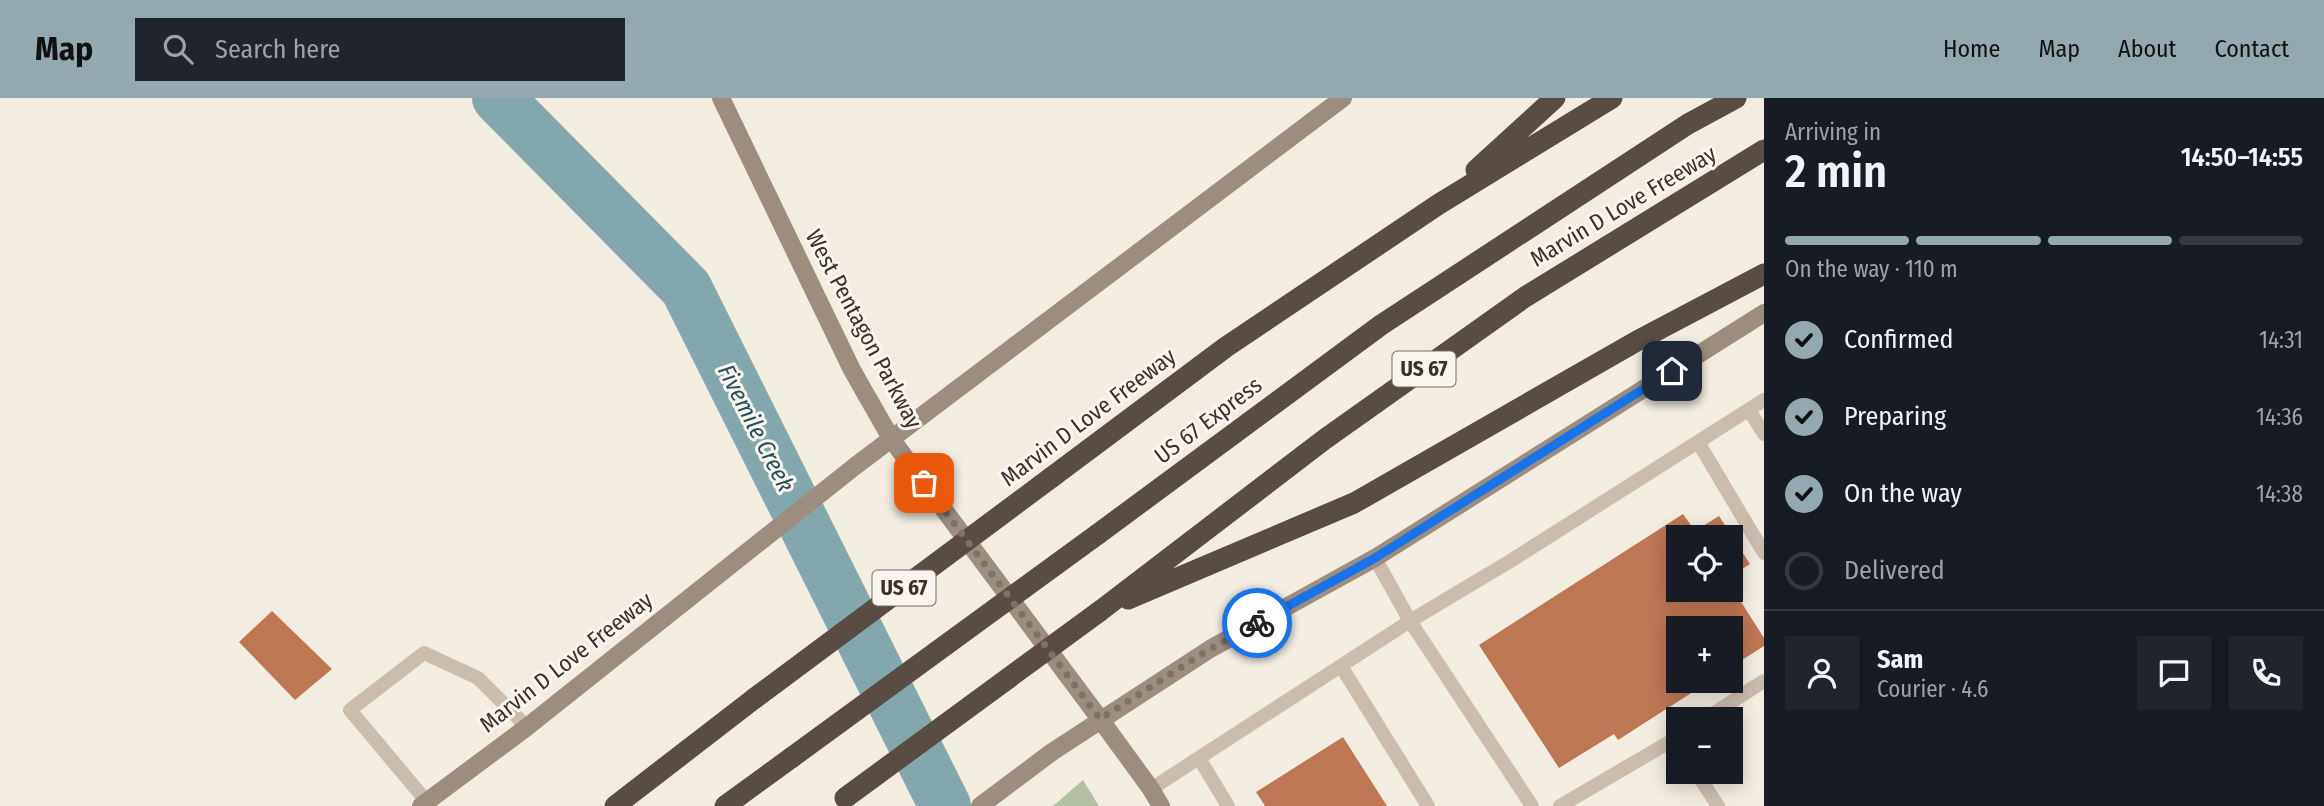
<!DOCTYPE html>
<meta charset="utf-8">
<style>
body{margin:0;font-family:"Fira Sans Condensed",sans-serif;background:#20242c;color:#f1f3f6;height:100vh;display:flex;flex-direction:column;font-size:26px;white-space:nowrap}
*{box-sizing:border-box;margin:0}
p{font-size:23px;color:#9ea1a6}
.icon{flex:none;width:38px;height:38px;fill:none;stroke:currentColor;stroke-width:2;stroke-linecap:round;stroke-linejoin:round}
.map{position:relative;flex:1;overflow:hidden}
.panel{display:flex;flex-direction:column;background:#171b24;width:560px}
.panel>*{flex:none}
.fabs{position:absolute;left:1666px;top:427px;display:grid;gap:14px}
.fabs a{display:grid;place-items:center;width:77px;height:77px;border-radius:0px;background:#171b24;box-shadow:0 4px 18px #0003;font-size:35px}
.pin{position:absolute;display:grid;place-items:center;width:60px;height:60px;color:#fff;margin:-30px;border-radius:14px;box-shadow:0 4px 10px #0006}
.courier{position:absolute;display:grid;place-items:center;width:70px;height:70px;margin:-35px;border:5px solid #1a73e8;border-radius:50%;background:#fff;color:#222;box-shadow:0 2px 9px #0007}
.summary em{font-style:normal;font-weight:600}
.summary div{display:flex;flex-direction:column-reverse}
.summary{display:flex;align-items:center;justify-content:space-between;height:119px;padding:0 21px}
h1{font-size:46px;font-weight:600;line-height:52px}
.bar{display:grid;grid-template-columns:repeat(4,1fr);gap:10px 7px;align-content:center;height:84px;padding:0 21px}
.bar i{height:9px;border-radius:5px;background:#363941}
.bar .current{background:#94a9af}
.bar p{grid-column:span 4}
.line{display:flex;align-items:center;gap:18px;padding:0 21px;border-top:2px solid #363941}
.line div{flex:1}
.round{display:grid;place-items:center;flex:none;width:74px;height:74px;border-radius:0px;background:#20242c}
ol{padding:0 21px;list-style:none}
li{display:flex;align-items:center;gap:21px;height:77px}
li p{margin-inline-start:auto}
li .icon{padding:7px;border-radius:50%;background:#94a9af;color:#111;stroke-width:4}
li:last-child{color:#9ea1a6}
li i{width:38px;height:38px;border:4px solid #363941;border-radius:50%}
header{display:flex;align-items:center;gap:42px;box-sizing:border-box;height:98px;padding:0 35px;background:#94a9af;color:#111}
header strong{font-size:33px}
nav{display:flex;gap:38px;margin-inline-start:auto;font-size:24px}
.search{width:490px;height:63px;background:#20242c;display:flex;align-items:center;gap:18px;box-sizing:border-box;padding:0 24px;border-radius:0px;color:#9ea1a6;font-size:26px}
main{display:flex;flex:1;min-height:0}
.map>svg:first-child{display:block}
</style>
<header>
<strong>Map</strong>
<div class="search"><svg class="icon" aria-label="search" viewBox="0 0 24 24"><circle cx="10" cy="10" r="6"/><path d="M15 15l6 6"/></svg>Search here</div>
<nav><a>Home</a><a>Map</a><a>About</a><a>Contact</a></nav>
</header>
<main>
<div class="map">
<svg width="1764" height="708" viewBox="0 0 1764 708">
<rect width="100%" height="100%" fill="#f2ece1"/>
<!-- green -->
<path fill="#b3c0a2" d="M1083,682L1099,708H1053Z"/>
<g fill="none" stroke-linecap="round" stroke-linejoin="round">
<!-- river -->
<path stroke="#82a7ad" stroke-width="52" d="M498,0L686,190L945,708"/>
</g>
<!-- building -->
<path fill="#be7753" d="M1683,416L1695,433L1719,418L1750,466L1731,478V439H1678V492H1731V488L1764,540V548L1731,569V530H1678V583H1710L1618,642L1614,636L1559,670L1479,547Z
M272,513L332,571L295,602L239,544Z
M1343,639L1387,708H1265L1256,694Z"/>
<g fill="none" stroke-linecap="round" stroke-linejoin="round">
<!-- lane -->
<path stroke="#cabdad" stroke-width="14" d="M1749,312L1764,336
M1698,344L1764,455
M1375,460L1410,523L1532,708
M1341,568L1428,708
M1705,621L1764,583
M1199,660L1228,708
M1696,674L1718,708
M1151,691L1410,523L1512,462L1764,302
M427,704L350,612L424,555L478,580L527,629
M1560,708L1678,639"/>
<!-- secondary -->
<path stroke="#9d8d7f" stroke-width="18" d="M721,0L852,272L892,342L1100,621L1151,691L1161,708
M421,708L527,629L854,369L1343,0
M980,708L1052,654L1210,551L1375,460L1764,215"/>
<!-- highway -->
<path stroke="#594c43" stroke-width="21" d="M1476,72L1555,0
M1052,379L1226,249L1439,106L1612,0
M1098,436L1381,227L1688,26L1736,0
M1128,501L1354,405L1637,243L1764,176
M1100,513L1325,341L1525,199L1764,52
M615,708L755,600
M725,708L791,660"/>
<!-- highway-bridge -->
<path stroke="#594c43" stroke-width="21" d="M755,600L1052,379
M791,660L1098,436
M845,700L1100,513"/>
</g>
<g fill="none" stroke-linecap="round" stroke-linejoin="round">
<!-- done -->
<path stroke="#7a726b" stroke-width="7" stroke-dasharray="0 12.6" d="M924,385L1100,621L1210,551L1257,525"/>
<!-- route -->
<path stroke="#1a73e8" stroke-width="9" d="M1257,525L1375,460L1672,273"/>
</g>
<g text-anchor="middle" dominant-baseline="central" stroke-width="6" stroke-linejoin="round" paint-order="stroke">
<!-- shield labels -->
<g fill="#faf5ee" stroke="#736c66" stroke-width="2">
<rect x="1392.5" y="253.5" width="63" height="35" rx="5"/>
<rect x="872.5" y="472.5" width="63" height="35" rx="5"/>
</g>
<g font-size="21" font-weight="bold" fill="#39312b">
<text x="1424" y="271">US 67</text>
<text x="904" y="490">US 67</text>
</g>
<!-- street labels -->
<g font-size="23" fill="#39312b" stroke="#faf5ee">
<text transform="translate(1623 108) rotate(-31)">Marvin D Love Freeway</text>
<text transform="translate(864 231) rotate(62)">West Pentagon Parkway</text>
<text transform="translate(1088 319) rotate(-37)">Marvin D Love Freeway</text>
<text transform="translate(1208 322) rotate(-37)">US 67 Express</text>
<text transform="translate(566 564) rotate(-38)">Marvin D Love Freeway</text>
</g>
<!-- water labels -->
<g font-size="24" font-style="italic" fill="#234f58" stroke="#faf5ee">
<text transform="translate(756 330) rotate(63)">Fivemile Creek</text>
</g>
</g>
</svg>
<div class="fabs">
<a><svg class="icon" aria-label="locate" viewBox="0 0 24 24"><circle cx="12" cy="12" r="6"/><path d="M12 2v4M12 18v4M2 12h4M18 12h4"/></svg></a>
<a>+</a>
<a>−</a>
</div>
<div class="pin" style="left:924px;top:385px;background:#ea580c"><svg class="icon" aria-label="bag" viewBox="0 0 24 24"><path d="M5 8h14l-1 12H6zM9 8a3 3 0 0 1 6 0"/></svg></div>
<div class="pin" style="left:1672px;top:273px;background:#1f2937"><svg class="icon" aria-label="home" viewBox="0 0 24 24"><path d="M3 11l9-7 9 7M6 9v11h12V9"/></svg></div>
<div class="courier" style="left:1257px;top:525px"><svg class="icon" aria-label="bike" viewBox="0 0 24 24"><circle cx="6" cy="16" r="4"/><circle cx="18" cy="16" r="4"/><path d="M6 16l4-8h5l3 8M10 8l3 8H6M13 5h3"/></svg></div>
</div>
<section class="panel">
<div class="summary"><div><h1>2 min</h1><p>Arriving in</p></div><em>14:50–14:55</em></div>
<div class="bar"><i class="current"></i><i class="current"></i><i class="current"></i><i></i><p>On the way · 110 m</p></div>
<ol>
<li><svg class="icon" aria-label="check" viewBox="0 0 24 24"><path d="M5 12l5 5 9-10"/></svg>Confirmed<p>14:31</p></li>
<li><svg class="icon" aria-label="check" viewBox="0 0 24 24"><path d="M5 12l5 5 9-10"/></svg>Preparing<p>14:36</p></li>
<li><svg class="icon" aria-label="check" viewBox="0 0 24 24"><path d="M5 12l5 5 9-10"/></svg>On the way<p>14:38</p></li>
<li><i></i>Delivered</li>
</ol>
<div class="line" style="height:126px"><a class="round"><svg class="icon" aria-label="person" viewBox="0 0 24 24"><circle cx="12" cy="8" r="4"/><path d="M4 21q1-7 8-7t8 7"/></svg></a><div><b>Sam</b><p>Courier · 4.6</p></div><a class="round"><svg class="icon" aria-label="chat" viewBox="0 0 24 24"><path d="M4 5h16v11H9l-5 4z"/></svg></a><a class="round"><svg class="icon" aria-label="phone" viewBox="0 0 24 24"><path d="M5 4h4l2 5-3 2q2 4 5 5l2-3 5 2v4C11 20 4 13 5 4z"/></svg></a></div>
</section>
</main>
